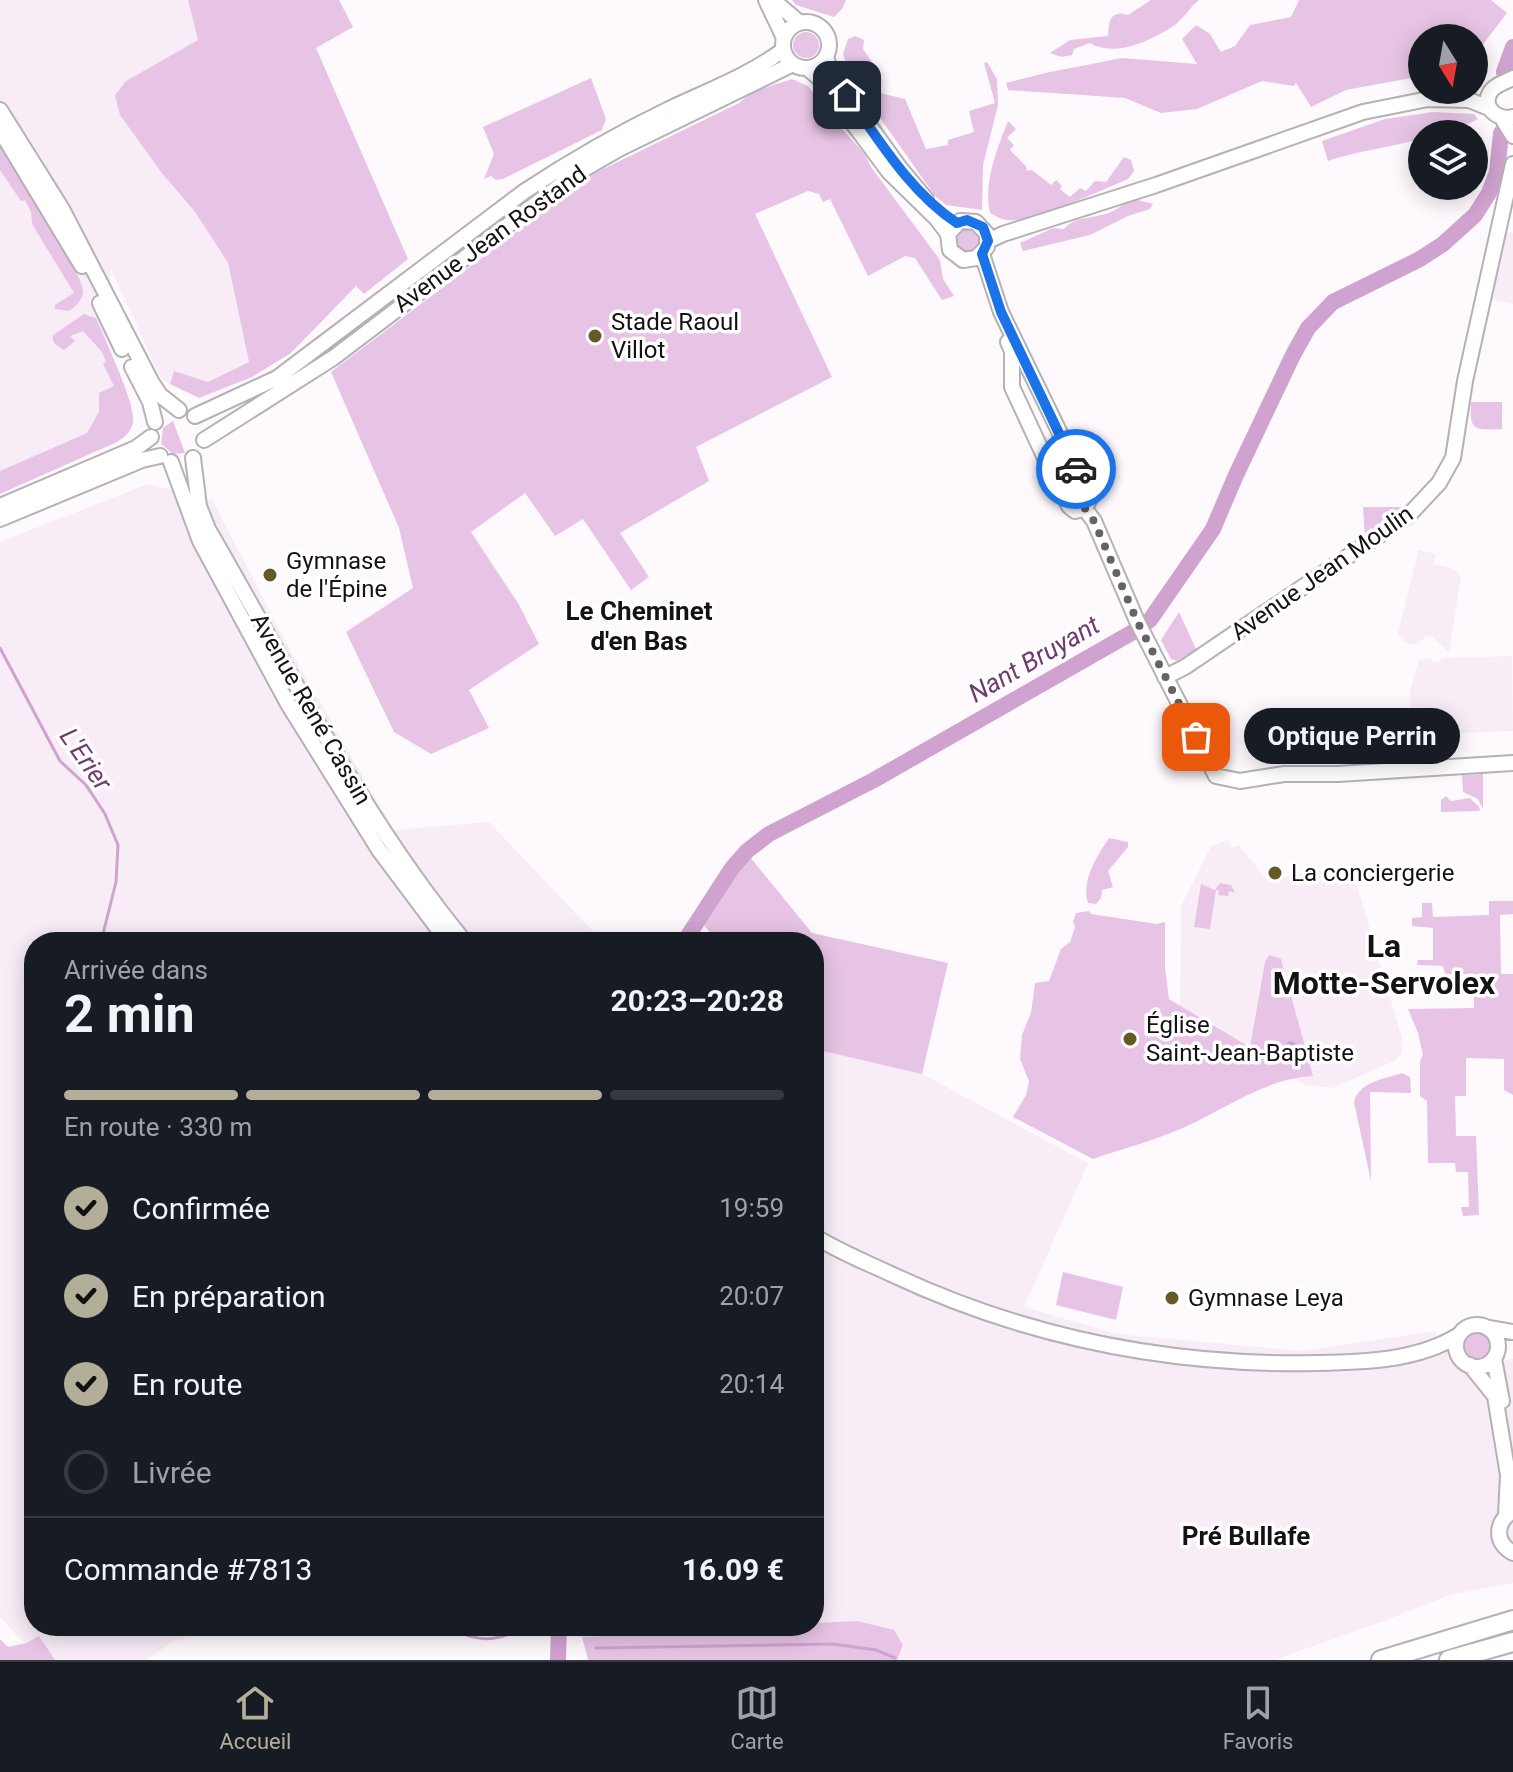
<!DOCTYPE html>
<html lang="fr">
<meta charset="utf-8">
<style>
body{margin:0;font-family:Roboto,sans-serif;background:#242831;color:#f1f3f6;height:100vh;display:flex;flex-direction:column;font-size:30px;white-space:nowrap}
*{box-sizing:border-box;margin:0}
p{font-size:26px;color:#9ea1a6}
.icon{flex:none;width:44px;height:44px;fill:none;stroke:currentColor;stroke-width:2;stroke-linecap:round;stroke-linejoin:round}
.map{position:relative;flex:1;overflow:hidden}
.drawer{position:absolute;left:24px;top:932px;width:800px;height:704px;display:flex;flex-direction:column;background:#171b24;border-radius:32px;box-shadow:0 4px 20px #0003}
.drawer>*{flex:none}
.needle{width:52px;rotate:169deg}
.fabs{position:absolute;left:1408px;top:24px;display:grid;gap:16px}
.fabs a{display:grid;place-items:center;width:80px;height:80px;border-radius:50%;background:#171b24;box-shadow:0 4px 20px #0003;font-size:40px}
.pin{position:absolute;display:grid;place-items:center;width:68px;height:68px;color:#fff;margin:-34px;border-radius:16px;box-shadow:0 4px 12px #0006}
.courier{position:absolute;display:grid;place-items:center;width:80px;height:80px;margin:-40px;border:6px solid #1a73e8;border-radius:50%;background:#fff;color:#222;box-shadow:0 2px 10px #0007}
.bubble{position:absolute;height:56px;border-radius:28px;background:#171b24;box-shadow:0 4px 20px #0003;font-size:26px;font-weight:700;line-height:56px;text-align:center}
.overview em{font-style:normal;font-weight:700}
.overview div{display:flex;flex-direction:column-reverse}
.overview{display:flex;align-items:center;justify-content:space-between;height:136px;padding:0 40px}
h1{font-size:52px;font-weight:700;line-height:60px}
.bar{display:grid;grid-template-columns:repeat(4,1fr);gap:12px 8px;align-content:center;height:96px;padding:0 40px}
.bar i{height:10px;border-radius:6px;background:#363941}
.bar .current{background:#b2ae98}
.bar p{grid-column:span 4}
.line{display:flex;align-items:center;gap:20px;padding:0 40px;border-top:2px solid #363941}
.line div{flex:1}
ol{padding:0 40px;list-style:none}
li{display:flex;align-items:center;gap:24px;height:88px}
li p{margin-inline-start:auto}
li .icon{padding:8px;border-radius:50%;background:#b2ae98;color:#111;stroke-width:4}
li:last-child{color:#9ea1a6}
li i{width:44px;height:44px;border:4px solid #363941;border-radius:50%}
.tabs{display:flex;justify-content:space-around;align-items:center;height:112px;border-top:2px solid #363941;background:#171b24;font-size:22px;color:#9ea1a6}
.tabs a{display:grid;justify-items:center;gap:4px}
.tabs .current{color:#b2ae98}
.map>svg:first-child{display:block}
</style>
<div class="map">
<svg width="1513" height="1660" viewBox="0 0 1513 1660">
<rect width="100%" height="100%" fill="#fef9fd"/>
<!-- built -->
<path fill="#f8edf7" d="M0,0H188L198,40L126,81L120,115L161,172L195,212L228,264L249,362L208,382L175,372L170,384L161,379L111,269L106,340L121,397L97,427L82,438L0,471Z
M1506,232L1513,233V304L1492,299Z
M148,484L213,501L285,641L394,830L489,822L603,942H34V1626H230L172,1642L146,1660H49L21,1640L0,1617V542Z
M1419,550L1435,554L1434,564L1454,569L1461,577L1449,652L1431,636H1427L1415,645L1406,643L1398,633Z
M1512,656L1513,731L1413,735L1410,691L1419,659H1430L1433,663L1439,662L1442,658Z
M1228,840L1232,848L1239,845L1267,880L1351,865L1402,1038V1053L1396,1060L1333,1088L1305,1085L1243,1042L1180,1005L1181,906L1211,846Z
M814,1049L922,1074L1088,1163L1024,1307L1117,1334L1302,1351L1435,1331L1458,1368L1513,1359V1583L1452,1594L1384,1621L1274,1660H897L903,1645L857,1621L814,1623Z
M505,1626H666L620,1635L582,1637L517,1632Z"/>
<!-- green -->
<path fill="#e7c4e5" d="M188,0H339L353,27L316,48L408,259L364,294L356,286L291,353L252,377L199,398L170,384L174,371L208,382L249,362L228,263L195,212L161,172L120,115L115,95L126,81L198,40Z
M792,0H846L842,9L834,17L796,5Z
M1151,0H1199C1189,8 1183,20 1172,27C1150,41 1115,58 1090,43L1074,49L1072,55L1062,57L1050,53L1070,40L1108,36C1109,21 1110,10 1128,15Z
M1299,0H1491L1507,13L1474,56V38H1422V76L1346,90L1311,107L1296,83L1294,86L1262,81L1197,109L1161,113L1125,98L1008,90L1006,83L1045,73L1122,58L1197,64L1182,39L1196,25L1210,34L1221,52L1235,46L1250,25L1291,17Z
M793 45a13 13 0 1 1 26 0a13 13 0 1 1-26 0Z
M855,36L864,40L863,49L875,66L880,93L905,99L926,149L948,145V140L974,132L969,111L995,103L984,63L987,62L997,79L998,105L983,165L982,210L946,205L935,196L850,75L843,54L848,39Z
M591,78L606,119L602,130L503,179L496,180L491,176L484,179L494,154L483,127Z
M792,79L808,86L840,127L865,154L871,167L940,260L943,279L954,296L942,300L915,258L905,256L868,276L830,199L823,202L819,194L808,191L755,214L832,377L696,447L709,481L620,533L649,577L631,590L583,519L555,536L525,493L471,532L518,603L539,644L469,690L489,728L431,754L394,732L346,632L413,588L399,528L331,372L591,175L739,103L752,92Z
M1433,112L1474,114L1478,119L1459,129L1422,134V138C1391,148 1359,150 1328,161L1322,141L1385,119Z
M1008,121L1016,129L1007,138L1014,145L1010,150L1026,166L1027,171L1032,170L1051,185L1056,180L1062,186L1060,189L1070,197L1080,188L1086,191L1095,181L1106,182L1124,157L1131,160L1134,171L1128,179C1104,189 1029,224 1008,220C1002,220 996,216 990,213C983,183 997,149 1008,121Z
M0,146C14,167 84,274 83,292C82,301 76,306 69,311L55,309V305L74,293L32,224L31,212L25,200L21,201L0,170Z
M1131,198L1153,204L1150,209L1128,216L1090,235L1023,251L1020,243L1053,228L1064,229C1075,217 1087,219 1101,215C1113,213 1122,206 1131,198Z
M954 240a13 13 0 1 1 26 0a13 13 0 1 1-26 0Z
M84,314L96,318C104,338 136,404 133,422C131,432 125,437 117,442L0,494V471L87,433L99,412V393L114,386L103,364L106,362L102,352L83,331L70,336L75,341L64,350C58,346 51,343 53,335Z
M1471,402H1502V429C1475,430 1469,432 1471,402Z
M173,421L185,453L173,454L161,444L163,428Z
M1363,507H1407L1365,537Z
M1179,612L1196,649L1178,661L1171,659L1161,640Z
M1483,774V809L1478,799L1463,792L1462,775Z
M1446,796L1451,801L1470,798L1479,807L1480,811L1441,812V800Z
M1109,838L1128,842V847L1108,871L1113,887L1102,890L1101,898L1096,904L1088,903C1081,881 1097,856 1109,838Z
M750,857L812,933L948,963L922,1074L814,1049V942H718L703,924L721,890Z
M1220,883L1231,885L1235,893L1229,891L1228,896L1218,895L1219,890H1216L1210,929L1194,927L1201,884L1215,890Z
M1489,901H1513V914L1500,915L1501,974H1513V1095L1504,1090V1059L1466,1058V1096H1455L1456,1136H1476L1479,1215L1463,1216L1461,1207H1469L1468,1172H1456L1455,1163H1428L1427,1101L1420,1096V1061L1423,1055L1418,1033L1408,1009L1474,1008L1473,974H1445L1443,966L1417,965L1418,960H1433V928L1412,926V918L1422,917V903H1432L1433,917L1489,915Z
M1089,911L1091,914L1157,924L1165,922V968L1169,999L1250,1047L1265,962L1269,955L1281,959L1313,1076C1268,1078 1228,1107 1187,1126C1157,1140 1124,1148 1093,1159L1013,1117L1026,1095L1029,1081L1020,1059L1022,1035L1031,1013L1035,983L1049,981L1061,949L1070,942L1075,927L1073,922L1076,913Z
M1402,1073L1410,1077L1411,1093L1370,1092L1371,1181L1354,1102C1359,1082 1384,1079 1402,1073Z
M1063,1272L1123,1287L1116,1320L1056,1305Z
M1464 1345a13 13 0 1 1 26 0a13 13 0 1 1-26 0Z
M857,1621L894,1630L903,1645L897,1660H588L582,1637L620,1635L666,1626H814V1623Z
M39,1636L55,1660H0V1639L8,1647L26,1643Z"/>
<!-- water -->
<path fill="#d0a2cf" d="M1289,1041C1299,1042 1305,1050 1306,1060L1301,1067C1290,1067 1284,1058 1283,1047Z"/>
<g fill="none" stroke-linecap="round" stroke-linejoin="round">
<!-- stream -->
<path stroke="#d0a2cf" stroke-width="3" d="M0,648L60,761L86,785L105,814L118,845L116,882L101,942
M444,1626C479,1643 494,1643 528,1626
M596,1648L833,1644L876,1650L895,1658"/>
<!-- river -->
<path stroke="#d0a2cf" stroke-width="16" d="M1504,72L1513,47
M684,942L732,868L747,851L769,834L874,780L1133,632L1150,620L1213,529L1236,475L1293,355L1308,328L1333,302L1420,259L1443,244L1475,215L1489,193L1497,172L1501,133
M558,1660L559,1626"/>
<defs>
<path id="secondary" d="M766,0L784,38
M773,0L800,23
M783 45a23 23 0 1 1 46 0a23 23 0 1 1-46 0Z
M826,56L830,71L900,168L926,199
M807,68L820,79L889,172L937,219L948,234L950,250L963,260L976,258L987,247V234L976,222L960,221L948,234
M1513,78C1506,82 1496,84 1491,91C1480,107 1498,121 1513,117
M0,110L62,209L152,383L160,395L179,410
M1502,118L1513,136
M0,130L82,266
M988,241L1003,234L1156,185L1363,112L1428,99L1469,100L1489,108
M982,254L1001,312L1057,427L1079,475L1080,486L1087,493L1089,500L1085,509
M100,303L122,349
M1008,342L1012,351V387L1058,486L1065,491
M132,367L150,402L155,422
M195,416L277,378L525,191C572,160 619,133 669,109C707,91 750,75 783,50
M204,440L333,358L574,175L619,149L793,64
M193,458L199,506L208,529C290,670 361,816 465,942
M171,462L200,541L288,704L379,850L448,942
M1069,487L1064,495L1069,506L1075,511L1085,509
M0,506L136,448L151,437
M1085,509L1094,521L1137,621L1216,776L1240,781L1284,774H1338L1513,763
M0,519L142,460L160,456
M1165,677L1185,667L1409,515L1439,483L1453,458L1465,381L1513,164
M814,1236C838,1251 865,1262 891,1274C1025,1337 1169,1366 1317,1363C1365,1362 1417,1361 1459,1335
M1456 1346a21 21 0 1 1 42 0a21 21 0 1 1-42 0Z
M1489,1328L1513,1332
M1494,1359L1502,1401
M1470,1365L1495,1396L1508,1475L1506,1515
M1513,1511C1495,1522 1494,1542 1513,1553"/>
<path id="highway" d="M1381,1660L1513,1620
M1449,1660L1513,1642"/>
</defs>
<!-- secondary casing -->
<use href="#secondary" stroke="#b5b1b5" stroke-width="18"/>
<!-- highway casing -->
<use href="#highway" stroke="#b5b1b5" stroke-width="22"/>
<!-- secondary -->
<use href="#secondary" stroke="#fff" stroke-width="14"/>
<!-- highway -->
<use href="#highway" stroke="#fff" stroke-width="18"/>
</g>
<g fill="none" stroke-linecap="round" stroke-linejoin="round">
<!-- done -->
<path stroke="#666366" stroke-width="8" stroke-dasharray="0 14.4" d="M1076,469L1080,486L1088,496L1085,509L1094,521L1137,621L1196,737"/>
<!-- route -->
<path stroke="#1a73e8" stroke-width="10" d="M847,95C879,140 910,192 957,223L967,220L983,227L988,241L982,254L1001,312L1076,469"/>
</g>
<!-- markers -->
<g fill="#655926" stroke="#fff" stroke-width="3">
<circle cx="595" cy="336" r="8"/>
<circle cx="270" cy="575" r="8"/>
<circle cx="1275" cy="873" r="8"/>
<circle cx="1130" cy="1039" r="8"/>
<circle cx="1172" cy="1298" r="8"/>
</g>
<g text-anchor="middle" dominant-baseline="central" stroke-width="7" stroke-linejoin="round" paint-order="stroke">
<!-- street labels -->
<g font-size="24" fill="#141214" stroke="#fff">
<text transform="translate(490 239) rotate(-36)">Avenue Jean Rostand</text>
<text transform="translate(1322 573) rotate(-35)">Avenue Jean Moulin</text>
<text transform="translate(311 709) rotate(60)">Avenue René Cassin</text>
</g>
<!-- poi labels -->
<g font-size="24" fill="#141214" stroke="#fff" text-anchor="start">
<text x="611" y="322">Stade Raoul<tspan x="611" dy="28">Villot</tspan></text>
<text x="286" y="561">Gymnase<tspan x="286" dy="28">de l'Épine</tspan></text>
<text x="1291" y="873">La conciergerie</text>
<text x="1146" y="1025">Église<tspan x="1146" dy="28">Saint-Jean-Baptiste</tspan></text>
<text x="1188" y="1298">Gymnase Leya</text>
</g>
<!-- neighbourhood labels -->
<g font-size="26" font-weight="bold" fill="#141214" stroke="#fff">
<text x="639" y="611">Le Cheminet<tspan x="639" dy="30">d'en Bas</tspan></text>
<text x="1246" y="1536">Pré Bullafe</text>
</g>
<!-- water labels -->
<g font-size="26" font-style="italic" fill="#713971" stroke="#fff">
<text transform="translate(1034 659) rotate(-30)">Nant Bruyant</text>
<text transform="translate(86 759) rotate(55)">L'Erier</text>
</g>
<!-- district labels -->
<g font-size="32" font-weight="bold" fill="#141214" stroke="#fff">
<text x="1384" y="946">La<tspan x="1384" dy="37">Motte-Servolex</tspan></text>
</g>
</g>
</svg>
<div class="fabs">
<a><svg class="needle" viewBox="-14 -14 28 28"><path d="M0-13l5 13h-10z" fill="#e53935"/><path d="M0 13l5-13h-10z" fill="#9ea1a6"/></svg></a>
<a><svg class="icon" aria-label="layers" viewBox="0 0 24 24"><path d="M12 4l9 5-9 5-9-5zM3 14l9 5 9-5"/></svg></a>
</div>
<div class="pin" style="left:1196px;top:737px;background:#ea580c"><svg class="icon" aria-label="bag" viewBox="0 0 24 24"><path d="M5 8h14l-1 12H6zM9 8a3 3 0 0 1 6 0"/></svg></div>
<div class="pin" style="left:847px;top:95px;background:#1f2937"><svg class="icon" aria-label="home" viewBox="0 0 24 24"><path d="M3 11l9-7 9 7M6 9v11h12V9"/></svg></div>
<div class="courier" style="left:1076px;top:469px"><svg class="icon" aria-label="car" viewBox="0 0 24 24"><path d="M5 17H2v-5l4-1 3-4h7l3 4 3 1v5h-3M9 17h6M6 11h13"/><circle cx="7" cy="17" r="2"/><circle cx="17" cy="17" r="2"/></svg></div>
<div class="bubble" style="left:1244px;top:708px;width:216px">Optique Perrin</div>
<section class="drawer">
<div class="overview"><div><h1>2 min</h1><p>Arrivée dans</p></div><em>20:23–20:28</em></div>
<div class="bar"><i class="current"></i><i class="current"></i><i class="current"></i><i></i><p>En route · 330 m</p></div>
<ol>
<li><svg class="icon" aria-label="check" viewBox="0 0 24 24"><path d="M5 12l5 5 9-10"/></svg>Confirmée<p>19:59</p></li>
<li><svg class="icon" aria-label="check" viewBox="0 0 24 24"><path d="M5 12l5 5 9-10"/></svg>En préparation<p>20:07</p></li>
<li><svg class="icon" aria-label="check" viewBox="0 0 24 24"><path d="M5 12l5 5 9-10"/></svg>En route<p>20:14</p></li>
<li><i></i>Livrée</li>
</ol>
<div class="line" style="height:104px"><div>Commande #7813</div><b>16.09 €</b></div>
</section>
</div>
<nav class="tabs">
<a class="current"><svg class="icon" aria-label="home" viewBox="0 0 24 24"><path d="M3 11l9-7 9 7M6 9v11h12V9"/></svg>Accueil</a>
<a><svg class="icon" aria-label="map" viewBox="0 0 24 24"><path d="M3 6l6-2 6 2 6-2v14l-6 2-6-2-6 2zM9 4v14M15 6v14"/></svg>Carte</a>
<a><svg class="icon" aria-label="saved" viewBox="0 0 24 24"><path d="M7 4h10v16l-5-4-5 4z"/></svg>Favoris</a>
</nav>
